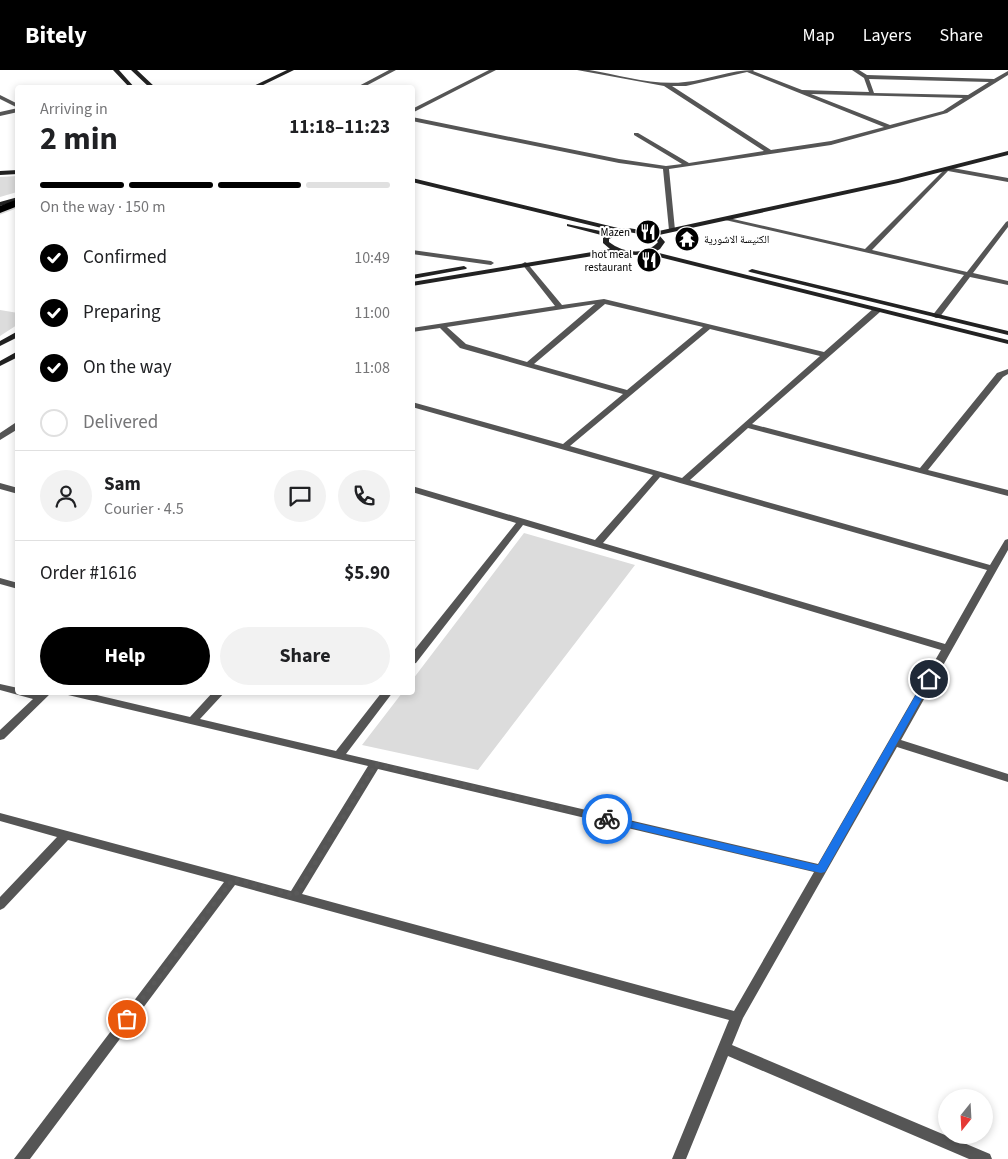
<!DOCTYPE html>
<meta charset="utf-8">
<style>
body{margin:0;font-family:"Source Sans 3","Noto Naskh Arabic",sans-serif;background:#f2f2f2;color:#202124;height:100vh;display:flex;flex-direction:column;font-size:19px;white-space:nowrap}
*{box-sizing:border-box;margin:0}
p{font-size:16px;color:#757577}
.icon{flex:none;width:28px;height:28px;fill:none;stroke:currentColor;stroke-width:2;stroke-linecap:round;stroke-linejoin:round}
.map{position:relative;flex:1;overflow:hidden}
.details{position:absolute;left:15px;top:15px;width:400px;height:610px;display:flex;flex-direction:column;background:#fff;border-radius:5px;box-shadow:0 2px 8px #0003}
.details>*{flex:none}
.needle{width:32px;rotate:198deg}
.buttons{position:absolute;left:938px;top:1019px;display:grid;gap:10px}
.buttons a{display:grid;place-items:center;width:55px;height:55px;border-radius:50%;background:#fff;box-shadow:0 2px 8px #0003;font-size:25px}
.pin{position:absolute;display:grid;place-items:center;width:42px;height:42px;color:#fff;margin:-21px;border:2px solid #fff;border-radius:50%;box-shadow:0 1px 5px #0007}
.courier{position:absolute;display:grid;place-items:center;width:50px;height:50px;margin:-25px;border:4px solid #1a73e8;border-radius:50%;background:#fff;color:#222;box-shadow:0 1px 6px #0007}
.head em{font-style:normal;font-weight:700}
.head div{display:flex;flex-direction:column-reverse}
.head{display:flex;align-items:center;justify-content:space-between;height:85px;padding:0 25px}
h1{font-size:32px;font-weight:700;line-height:38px}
.bar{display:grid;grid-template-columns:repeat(4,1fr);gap:8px 5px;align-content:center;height:60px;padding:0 25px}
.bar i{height:6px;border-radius:4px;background:#e0e0e0}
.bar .on{background:#000}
.bar p{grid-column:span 4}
.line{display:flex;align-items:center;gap:12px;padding:0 25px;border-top:1px solid #e0e0e0}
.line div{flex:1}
.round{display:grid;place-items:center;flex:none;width:52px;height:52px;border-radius:26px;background:#f2f2f2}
ol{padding:0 25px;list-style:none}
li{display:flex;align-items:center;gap:15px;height:55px}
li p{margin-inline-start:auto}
li .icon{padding:5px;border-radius:50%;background:#000;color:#fff;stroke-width:4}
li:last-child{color:#757577}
li i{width:28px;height:28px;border:2px solid #e0e0e0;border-radius:50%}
.action{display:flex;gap:10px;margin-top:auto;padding:10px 25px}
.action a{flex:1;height:58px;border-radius:30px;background:#000;color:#fff;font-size:20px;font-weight:700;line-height:58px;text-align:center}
.action a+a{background:#f2f2f2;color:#202124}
header{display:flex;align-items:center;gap:30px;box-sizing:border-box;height:70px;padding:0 25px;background:#000;color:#fff}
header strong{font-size:24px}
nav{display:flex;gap:28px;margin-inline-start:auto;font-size:18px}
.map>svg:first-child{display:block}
</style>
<header>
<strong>Bitely</strong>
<nav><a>Map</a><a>Layers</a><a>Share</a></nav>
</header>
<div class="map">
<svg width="1008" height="1089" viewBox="0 0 1008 1089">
<rect width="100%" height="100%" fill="#fff"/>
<!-- green -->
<path fill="#dcdcdc" d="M17,106V122L0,127V107Z
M0,240L18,243L17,255L0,266Z
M524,463L635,495L478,700L362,675L402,623L412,622L413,609Z"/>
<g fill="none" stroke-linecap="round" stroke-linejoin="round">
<defs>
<path id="highway" d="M18,129V136L0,143V136Z"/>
</defs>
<!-- highway casing -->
<use href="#highway" stroke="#dbdbdb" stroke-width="3"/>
<!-- street -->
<path fill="#555" fill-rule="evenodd" d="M389,0H396L362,18H355Z
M489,0H496L412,43V39Z
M577,0H589C620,5 654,16 685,12C708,10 730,0 754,0L753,1L802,20L869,22L864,8L852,0H859L867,5L994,9L1008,1V5L947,43L831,75L669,99L675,160L672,162L669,160L663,99L619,93L412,51V47L619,89L666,96L682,94L634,65V63H638L689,93L764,81L664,16ZM747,2L884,57L831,71L771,80L672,16H686ZM869,9L989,12L968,25L874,23ZM811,24L963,28L943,41L890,55Z
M0,25L18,34V38L0,29Z
M18,38V42L0,46V42Z
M947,97L1008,108V112L948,101L872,180L967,202L1006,152L1008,151V157L973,203L1008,211V215L970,207L939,248H936L932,246L964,205L721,149L724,147L865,179Z
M412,180L491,191L494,193L491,195L412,184Z
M525,192L527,193L562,235L604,229L824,282L874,238H880V242L752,354L920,398L997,303L1008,299V304L1003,307L928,400L1008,420V426L748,358L690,410L990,495L1005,470L1008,469V480L901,670L1008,704V712L897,677L743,948L732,975L990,1084L992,1089H969L728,986L686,1089H672L729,950L235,815L30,1089H14L224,812L68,770L4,838L0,840V827L57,767L0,751V743L291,821L368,696L68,625L63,622H84L190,647L213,622H225L200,649L336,681L382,622H393L346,684L818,794L941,580L523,455L416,593L412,594V583L516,453L412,422V416L595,470L653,405L412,337V332L563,374L623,324L460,278L440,258L412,262V258L555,236L522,194ZM595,234L527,292L466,274L447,257ZM605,234L703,257L627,320L534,294ZM710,259L820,286L682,408L570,376ZM660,407L680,413L987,500L945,574L603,473ZM378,699L814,802L734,941L302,824Z
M15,353H18V359L0,370V363Z
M0,413L18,418V424L0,419Z
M0,508L18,513V519L0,514Z
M0,614L18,618V622L39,624L52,622L4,669L0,670V660L33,629L0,620Z"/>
<!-- secondary -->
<path fill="#222" fill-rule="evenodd" d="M113,0H119L135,18H130Z
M131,0H137L156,18H150Z
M287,0H294L257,18H249Z
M1008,81V85L898,113L659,165L665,172L660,179L655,182L1008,270V274L647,184L635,185L617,182L412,216V212L610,179L603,173V168L605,166L567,156V154L610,163L614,161L412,112V108L622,159L628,158L654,162L898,109ZM628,162L652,166L658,172C646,186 623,183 609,172V169L619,164Z
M18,100V104L0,105V101Z
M18,127V131L0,136V132Z
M464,196L467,198L466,199L412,209V205Z
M752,199L1008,261V265L750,202L748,201Z
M18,261V267L0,276V271Z
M18,281V287L0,296V291Z"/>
<!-- highway -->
<use href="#highway" fill="#000" fill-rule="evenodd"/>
</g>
<!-- route -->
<path fill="#1a73e8" d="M929,606L933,609L825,802L821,803L607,752L602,749L607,746L818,795L925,609Z"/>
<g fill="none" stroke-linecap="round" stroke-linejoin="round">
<!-- done -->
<path stroke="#595959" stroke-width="5" stroke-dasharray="0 9" d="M127,949L233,809L295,826L376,694L607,749"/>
</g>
<!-- icons -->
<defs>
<symbol id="restaurant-disc" viewBox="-11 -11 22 22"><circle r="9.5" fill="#000" stroke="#fff"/><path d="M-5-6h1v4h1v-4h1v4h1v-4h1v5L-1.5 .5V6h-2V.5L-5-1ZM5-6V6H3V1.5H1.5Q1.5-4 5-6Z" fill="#fff"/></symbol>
<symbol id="temple-disc" viewBox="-11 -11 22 22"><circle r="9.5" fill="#000" stroke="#fff"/><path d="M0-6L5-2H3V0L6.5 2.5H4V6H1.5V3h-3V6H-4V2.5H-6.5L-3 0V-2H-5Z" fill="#fff"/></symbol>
</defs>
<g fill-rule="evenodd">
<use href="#restaurant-disc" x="634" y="148" width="28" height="28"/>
<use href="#temple-disc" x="673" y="155" width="28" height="28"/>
<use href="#restaurant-disc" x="635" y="176" width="28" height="28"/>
</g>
<g text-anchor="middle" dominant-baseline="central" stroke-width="4" stroke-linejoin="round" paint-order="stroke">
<!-- far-poi labels -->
<g font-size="11" fill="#000" stroke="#fff" text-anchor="end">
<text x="630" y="162">Mazen</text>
<text x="704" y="169" text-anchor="start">الكنيسة الاشورية</text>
<text x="632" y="184">hot meal<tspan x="632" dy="13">restaurant</tspan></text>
</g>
</g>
</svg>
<div class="buttons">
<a><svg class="needle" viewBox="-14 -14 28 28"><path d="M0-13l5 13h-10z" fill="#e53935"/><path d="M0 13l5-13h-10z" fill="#757577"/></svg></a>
</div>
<div class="pin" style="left:127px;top:949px;background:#ea580c"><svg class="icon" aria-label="bag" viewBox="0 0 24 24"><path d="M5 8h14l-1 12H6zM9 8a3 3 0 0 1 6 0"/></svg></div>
<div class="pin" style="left:929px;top:609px;background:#1f2937"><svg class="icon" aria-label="home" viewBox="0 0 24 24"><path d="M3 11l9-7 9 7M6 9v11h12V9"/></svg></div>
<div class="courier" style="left:607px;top:749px"><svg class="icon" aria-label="bike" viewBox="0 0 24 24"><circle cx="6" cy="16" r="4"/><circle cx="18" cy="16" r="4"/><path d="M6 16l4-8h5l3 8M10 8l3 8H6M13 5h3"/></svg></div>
<section class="details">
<div class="head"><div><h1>2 min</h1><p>Arriving in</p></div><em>11:18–11:23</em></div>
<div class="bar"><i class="on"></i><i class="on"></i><i class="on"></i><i></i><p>On the way · 150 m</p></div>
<ol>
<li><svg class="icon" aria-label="check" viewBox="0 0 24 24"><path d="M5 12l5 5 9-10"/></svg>Confirmed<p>10:49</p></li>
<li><svg class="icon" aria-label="check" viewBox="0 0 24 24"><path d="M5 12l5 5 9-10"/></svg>Preparing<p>11:00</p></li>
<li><svg class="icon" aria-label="check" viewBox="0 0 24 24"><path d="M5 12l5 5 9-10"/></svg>On the way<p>11:08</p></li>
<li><i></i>Delivered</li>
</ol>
<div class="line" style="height:90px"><a class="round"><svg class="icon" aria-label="person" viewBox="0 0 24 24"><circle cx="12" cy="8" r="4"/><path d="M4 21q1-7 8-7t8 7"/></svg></a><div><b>Sam</b><p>Courier · 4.5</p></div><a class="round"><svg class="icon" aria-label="chat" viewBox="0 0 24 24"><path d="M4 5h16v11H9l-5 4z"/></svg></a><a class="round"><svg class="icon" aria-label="phone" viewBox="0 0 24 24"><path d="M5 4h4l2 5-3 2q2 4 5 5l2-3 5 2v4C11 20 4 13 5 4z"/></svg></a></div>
<div class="line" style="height:65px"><div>Order #1616</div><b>$5.90</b></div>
<div class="action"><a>Help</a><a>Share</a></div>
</section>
</div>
